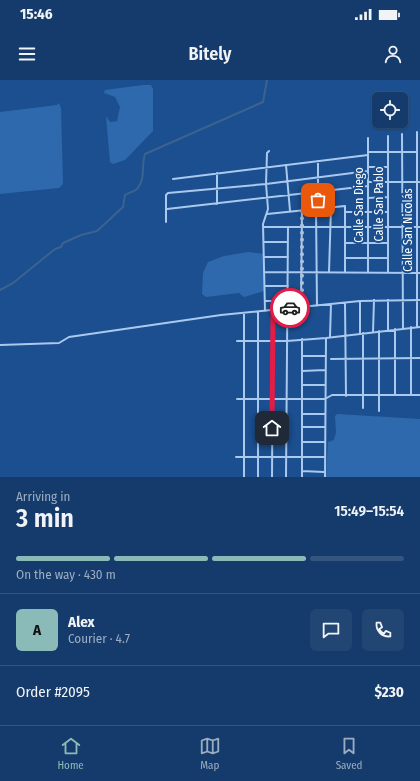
<!DOCTYPE html>
<meta charset="utf-8">
<style>
body{margin:0;font-family:"Fira Sans Condensed",sans-serif;background:#214673;color:#f1f3f6;height:100vh;display:flex;flex-direction:column;font-size:15px;white-space:nowrap}
*{box-sizing:border-box;margin:0}
p{font-size:13px;color:#9dadc1}
.icon{flex:none;width:22px;height:22px;fill:none;stroke:currentColor;stroke-width:2;stroke-linecap:round;stroke-linejoin:round}
.map{position:relative;height:397px;overflow:hidden}
.sheet{display:flex;flex-direction:column;background:#143b6b;flex:1}
.sheet>*{flex:none}
.controls{position:absolute;left:372px;top:12px;display:grid;gap:8px}
.controls a{display:grid;place-items:center;width:36px;height:36px;border-radius:6px;background:#143b6b;box-shadow:0 1px 3px #0004,0 0 0 1px #33557e;font-size:20px}
.pin{position:absolute;display:grid;place-items:center;width:34px;height:34px;color:#fff;margin:-17px;border-radius:8px;box-shadow:0 2px 6px #0006}
.courier{position:absolute;display:grid;place-items:center;width:40px;height:40px;margin:-20px;border:3px solid #e11d48;border-radius:50%;background:#fff;color:#222;box-shadow:0 1px 5px #0007}
.summary em{font-style:normal;font-weight:600}
.summary div{display:flex;flex-direction:column-reverse}
.summary{display:flex;align-items:center;justify-content:space-between;height:68px;padding:0 16px}
h1{font-size:26px;font-weight:600;line-height:30px}
.bar{display:grid;grid-template-columns:repeat(4,1fr);gap:6px 4px;align-content:center;height:48px;padding:0 16px}
.bar i{height:5px;border-radius:3px;background:#33557e}
.bar .current{background:#8bbbb9}
.bar p{grid-column:span 4}
.line{display:flex;align-items:center;gap:10px;padding:0 16px;border-top:1px solid #33557e}
.line div{flex:1}
.round{display:grid;place-items:center;flex:none;width:42px;height:42px;border-radius:6px;background:#214673}
.status{display:flex;justify-content:space-between;align-items:center;height:28px;padding:0 20px;background:#143b6b;direction:ltr}
.status svg{height:11px;fill:currentColor}
header{display:flex;justify-content:space-between;align-items:center;height:52px;padding:0 16px;background:#143b6b;font-size:18px;font-weight:600}
.tab-bar{display:flex;justify-content:space-around;align-items:center;height:56px;border-top:1px solid #33557e;background:#143b6b;font-size:11px;color:#9dadc1}
.tab-bar a{display:grid;justify-items:center;gap:2px}
.tab-bar .current{color:#8bbbb9}
.map>svg:first-child{display:block}
</style>
<div class="status"><b>15:46</b><svg viewBox="0 0 49 12"><path d="M0 12V9h3v3zM5 12V6h3v6zM10 12V3h3v9zM15 12V0h3v12zM26 1h20v11H26zM47 4h2v5h-2z"/></svg></div>
<header><svg class="icon" aria-label="menu" viewBox="0 0 24 24"><path d="M4 6h16M4 12h16M4 18h16"/></svg>Bitely<svg class="icon" aria-label="person" viewBox="0 0 24 24"><circle cx="12" cy="8" r="4"/><path d="M4 21q1-7 8-7t8 7"/></svg></header>
<div class="map">
<svg width="420" height="397" viewBox="0 0 420 397">
<rect width="100%" height="100%" fill="#1b4f8f"/>
<!-- green -->
<path fill="#2e69ad" d="M143,5H151L153,9V51L125,80L113,84L110,82L106,36L110,42L117,41L120,27L115,17L104,13L105,10Z
M59,23L61,28L63,104L59,108L0,114V32L57,25Z
M248,172L264,174V211L244,217L239,213L206,217L202,214L203,193L208,182L224,176Z
M337,334L420,339V397H326L328,362L334,360L336,352L335,336Z"/>
<g fill="none" stroke-linecap="round" stroke-linejoin="round">
<!-- canal -->
<path stroke="#3c6290" stroke-width="2" d="M0,210L13,203L55,169L61,167L63,163L81,155L97,151L123,127L125,115C129,112 134,112 137,109C146,99 141,85 145,74L263,22L267,0"/>
<!-- street -->
<path stroke="#a9c9ee" stroke-width="2" d="M402,54L403,248
M388,56V192
M369,72H417
M318,81V129
M286,85L290,131
M369,87H388
M173,99L368,75
M368,102H420
M368,118L388,117
M217,124V93
M167,129L368,106
M316,129L317,226
M345,132H388
M267,134L345,126V192
M166,142V115L168,113L266,104L368,91
M263,147H420
M264,162H288
M345,163H388
M264,177H288
M345,178H388
M265,192L420,193
M329,192L331,127
M368,192V58
M265,206H288
M388,220V250
M265,221H288
M360,221V253
M345,223L346,316
M301,227L302,130
M265,231L263,144L268,129L266,104L267,73L269,71
M258,232V397
M244,233V397
M411,247V315
M417,247V52
M373,252L374,220
M330,256L331,224
M237,261H287L326,258L420,247
M0,265L59,263L69,257L221,235L360,221L420,220
M302,276H325
M331,279L420,278
M302,291L325,290
M302,305H325
M395,315V249
M237,319H325L332,315H420
M363,328V253
M379,331V251
M302,334H325
M302,347H325
M302,362H325
M236,377H325
M302,391L324,392
M272,397L273,230
M286,397L288,147
M302,397V259
M325,397L326,258"/>
</g>
<g fill="none" stroke-linecap="round" stroke-linejoin="round">
<!-- done -->
<path stroke="#afc1d8" stroke-width="4" stroke-dasharray="0 7.2" d="M290,228L302,227V130L318,129V120"/>
<!-- route -->
<path stroke="#e11d48" stroke-width="5" d="M272,348L273,230L290,228"/>
</g>
<g text-anchor="middle" dominant-baseline="central" stroke-width="4" stroke-linejoin="round" paint-order="stroke">
<!-- street labels -->
<g font-size="12" fill="#fff" stroke="#1b4f8f">
<text transform="translate(379 124) rotate(-90)">Calle San Pablo</text>
<text transform="translate(359 125) rotate(-90)">Calle San Diego</text>
<text transform="translate(408 150) rotate(-90)">Calle San Nicolás</text>
</g>
</g>
</svg>
<div class="controls">
<a><svg class="icon" aria-label="locate" viewBox="0 0 24 24"><circle cx="12" cy="12" r="6"/><path d="M12 2v4M12 18v4M2 12h4M18 12h4"/></svg></a>
</div>
<div class="pin" style="left:318px;top:120px;background:#ea580c"><svg class="icon" aria-label="bag" viewBox="0 0 24 24"><path d="M5 8h14l-1 12H6zM9 8a3 3 0 0 1 6 0"/></svg></div>
<div class="pin" style="left:272px;top:348px;background:#1f2937"><svg class="icon" aria-label="home" viewBox="0 0 24 24"><path d="M3 11l9-7 9 7M6 9v11h12V9"/></svg></div>
<div class="courier" style="left:290px;top:228px"><svg class="icon" aria-label="car" viewBox="0 0 24 24"><path d="M5 17H2v-5l4-1 3-4h7l3 4 3 1v5h-3M9 17h6M6 11h13"/><circle cx="7" cy="17" r="2"/><circle cx="17" cy="17" r="2"/></svg></div>
</div>
<section class="sheet">
<div class="summary"><div><h1>3 min</h1><p>Arriving in</p></div><em>15:49–15:54</em></div>
<div class="bar"><i class="current"></i><i class="current"></i><i class="current"></i><i></i><p>On the way · 430 m</p></div>
<div class="line" style="height:72px"><b class="round" style="background:#8bbbb9;color:#111">A</b><div><b>Alex</b><p>Courier · 4.7</p></div><a class="round"><svg class="icon" aria-label="chat" viewBox="0 0 24 24"><path d="M4 5h16v11H9l-5 4z"/></svg></a><a class="round"><svg class="icon" aria-label="phone" viewBox="0 0 24 24"><path d="M5 4h4l2 5-3 2q2 4 5 5l2-3 5 2v4C11 20 4 13 5 4z"/></svg></a></div>
<div class="line" style="height:52px"><div>Order #2095</div><b>$230</b></div>
</section>
<nav class="tab-bar">
<a class="current"><svg class="icon" aria-label="home" viewBox="0 0 24 24"><path d="M3 11l9-7 9 7M6 9v11h12V9"/></svg>Home</a>
<a><svg class="icon" aria-label="map" viewBox="0 0 24 24"><path d="M3 6l6-2 6 2 6-2v14l-6 2-6-2-6 2zM9 4v14M15 6v14"/></svg>Map</a>
<a><svg class="icon" aria-label="saved" viewBox="0 0 24 24"><path d="M7 4h10v16l-5-4-5 4z"/></svg>Saved</a>
</nav>
